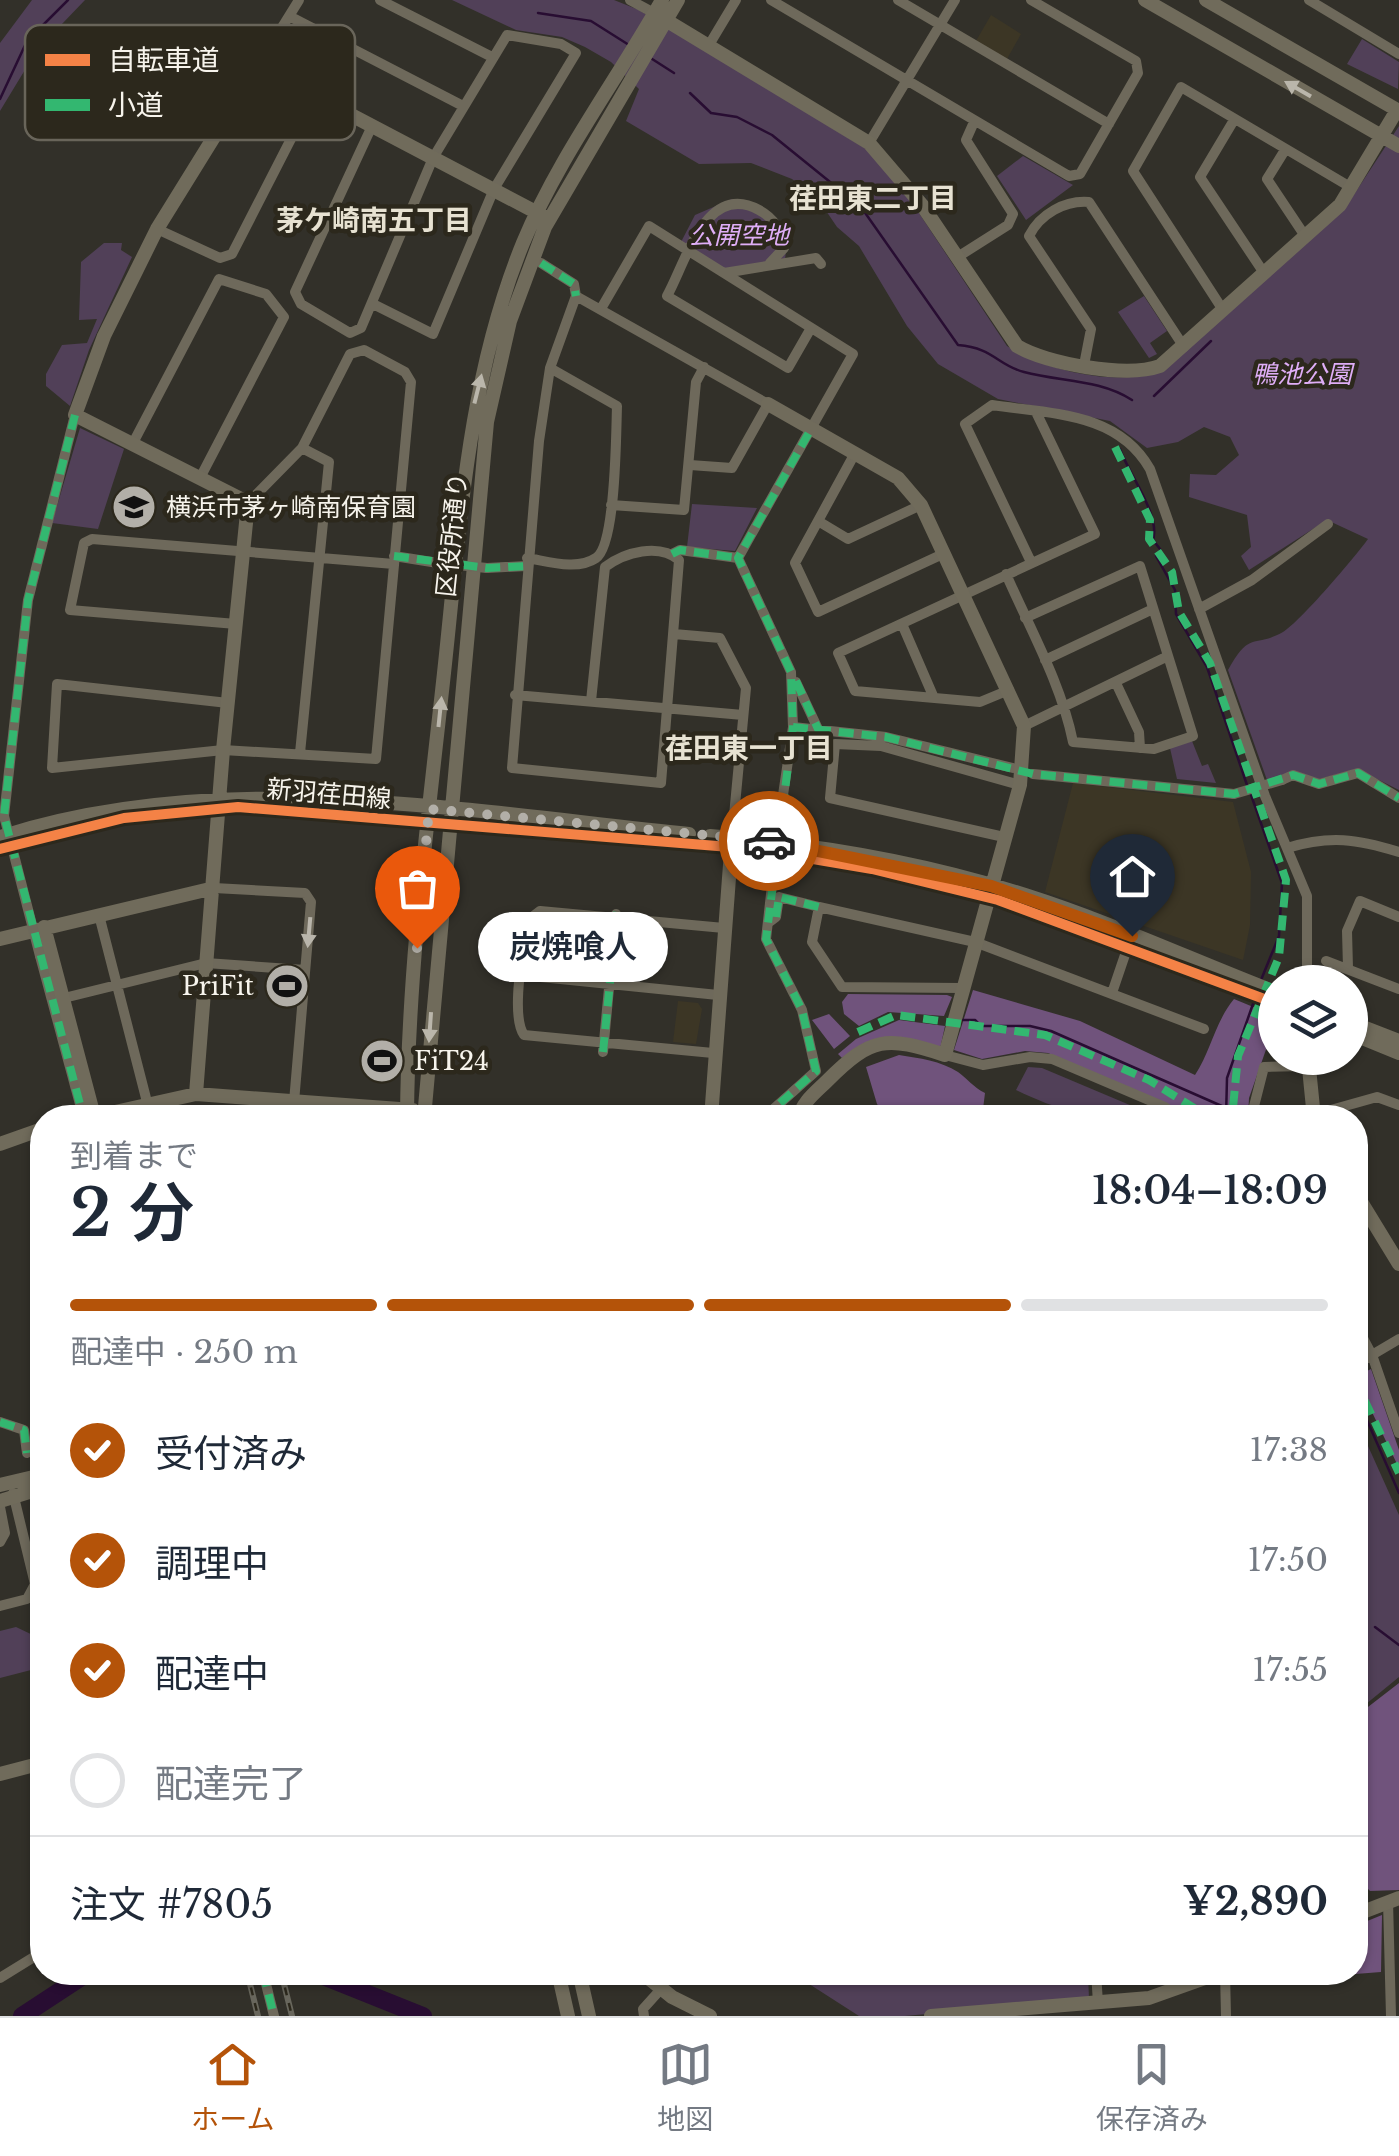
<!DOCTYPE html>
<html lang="ja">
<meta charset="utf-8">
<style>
body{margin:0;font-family:"Libre Baskerville","Noto Sans JP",serif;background:#f6f6f7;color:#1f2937;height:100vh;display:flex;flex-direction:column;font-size:38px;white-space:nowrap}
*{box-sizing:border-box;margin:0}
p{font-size:32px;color:#747a83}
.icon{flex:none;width:55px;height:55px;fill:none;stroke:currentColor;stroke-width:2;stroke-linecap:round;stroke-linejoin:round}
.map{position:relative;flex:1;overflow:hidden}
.details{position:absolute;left:30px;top:1105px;width:1338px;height:880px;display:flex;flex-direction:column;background:#fff;border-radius:40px;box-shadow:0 2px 8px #0004}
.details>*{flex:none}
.tools{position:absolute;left:1258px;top:965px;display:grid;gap:20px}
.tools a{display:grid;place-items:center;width:110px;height:110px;border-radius:50%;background:#fff;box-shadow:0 2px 8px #0004;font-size:50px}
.pin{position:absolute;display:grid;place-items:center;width:85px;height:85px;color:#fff;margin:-102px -42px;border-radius:50% 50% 50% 0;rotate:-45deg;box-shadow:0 0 10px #0007}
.pin .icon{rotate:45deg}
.courier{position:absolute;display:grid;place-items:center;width:100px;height:100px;margin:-50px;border:8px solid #b45309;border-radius:50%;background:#fff;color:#222;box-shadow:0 2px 12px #0007}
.bubble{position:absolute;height:70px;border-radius:35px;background:#fff;box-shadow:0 2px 8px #0004;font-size:32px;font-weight:600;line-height:70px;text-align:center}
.overview em{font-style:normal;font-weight:600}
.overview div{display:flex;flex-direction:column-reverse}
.overview{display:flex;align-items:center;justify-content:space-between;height:170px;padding:0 40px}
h1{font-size:65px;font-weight:600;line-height:75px}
.bar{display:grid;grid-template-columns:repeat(4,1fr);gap:15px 10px;align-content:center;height:120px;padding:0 40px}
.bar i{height:12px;border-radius:8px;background:#e0e1e3}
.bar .current{background:#b45309}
.bar p{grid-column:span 4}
.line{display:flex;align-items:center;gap:25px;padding:0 40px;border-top:2px solid #e0e1e3}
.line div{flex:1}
ol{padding:0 40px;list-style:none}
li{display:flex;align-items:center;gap:30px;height:110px}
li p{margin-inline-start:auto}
li .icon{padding:10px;border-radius:50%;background:#b45309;color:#fff;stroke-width:4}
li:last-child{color:#747a83}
li i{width:55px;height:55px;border:5px solid #e0e1e3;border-radius:50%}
.tab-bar{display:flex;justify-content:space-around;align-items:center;height:140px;border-top:2px solid #e0e1e3;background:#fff;font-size:28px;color:#747a83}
.tab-bar a{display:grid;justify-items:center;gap:5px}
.tab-bar .current{color:#b45309}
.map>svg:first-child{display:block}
</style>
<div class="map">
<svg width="1399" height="2016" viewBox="0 0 1399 2016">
<rect width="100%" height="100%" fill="#323029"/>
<!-- built -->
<path fill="#3c3625" d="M991,15L1021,34L1007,59L976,41Z
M1073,783L1233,802L1251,872L1250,925L1243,960L1045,892Z
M678,1001L698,1003L702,1009L696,1044L673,1042Z"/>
<!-- green -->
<path fill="#514058" d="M32,0H85L37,50L0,111V43Z
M452,0H614L639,10L868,150L907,195L1007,346C1048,371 1110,385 1157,373L1349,202L1399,126V790L1357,769L1319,779L1267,780L1228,670C1251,629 1253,649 1283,632C1300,622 1355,557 1368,539L1327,520L1249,570L1241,556L1251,547L1247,515L1189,497L1190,474L1216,475L1239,455L1230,437L1204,427L1178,442L1147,448L1110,421L998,399L938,364L907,326L859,246L837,227L818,199L792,179L751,163L699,164L626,121L639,89L611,62L585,47L562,37L516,30Z
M1362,39L1399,62L1398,89L1347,64Z
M1023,156L1073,185L1026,220L997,176Z
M732,199C772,203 792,227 784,266L734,275L681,242L695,215Z
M104,243H122L121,250L132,257L89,350L70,406L46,386V374L62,345L87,343L97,319L79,320L81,262Z
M1144,296L1167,331L1150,343L1157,354L1149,358L1118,312Z
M80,428L124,449L98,529L52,523Z
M692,504L757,508L735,551L687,547Z
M1192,741L1202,766L1208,764L1216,783L1177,779L1170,748Z
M1028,1067L1042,1068L1144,1111L1141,1117C1088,1118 1062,1112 1016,1090Z
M1355,1417L1399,1515V1677L1355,1713Z
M16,1627L37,1637L40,1661L31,1670L0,1678V1631Z
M792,1973H1088L1089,1999L905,2016H859Z"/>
<!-- forest -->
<path fill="#70537c" d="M973,990L1080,1021L1195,1075C1211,1051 1215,1022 1234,999L1275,1016V1024L1249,1098L1248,1117H1184L1162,1102L1048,1053L1025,1051L982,1059L954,1050Z
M848,994L947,995L952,997L944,1016L888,1012L859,1026L844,1014L842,1002Z
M829,1014L850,1036L834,1049L812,1020Z
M899,1020L945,1026L940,1049C901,1035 876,1032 842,1058L838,1054L856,1039Z
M899,1055C919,1058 941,1061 958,1072C968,1079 973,1087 985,1093L982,1117H887L877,1104L866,1067Z
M1371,1369L1399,1450V1468L1355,1377Z
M1399,1683V1890L1370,1891L1355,1875V1717Z
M1382,1915L1381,1972L1330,1976L1355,1972V1926Z"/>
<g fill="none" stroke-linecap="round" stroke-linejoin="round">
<!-- stream -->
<path stroke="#280d32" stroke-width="2.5" d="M538,13L591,21L629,45
M649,57L674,73
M690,93L711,113L737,117L772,135L861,207L958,345C994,348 997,365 1024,372C1061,382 1099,379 1132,400
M0,99L27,41L68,0
M1154,396L1211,341
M1120,449C1128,473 1161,515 1153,540L1160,549
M1156,556L1175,590L1176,614L1207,667L1247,785
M1250,792L1282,883L1279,936L1261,980
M963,1020H975L981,1026H1030L1051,1031L1224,1107
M1226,1118L1227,1078L1254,1001
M1355,1393L1399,1493
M1375,1627L1399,1645"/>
<!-- river -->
<path stroke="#280d32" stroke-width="18" d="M313,1972L423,2016
M22,2016L89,1972"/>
<!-- street -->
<path stroke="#6e695b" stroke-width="10" d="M380,0L492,57
M630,0L654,13
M771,0L1069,176L1080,174L1138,73L1136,61L1031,0
M898,0L1109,124
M1309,0L1399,54
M289,16L463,106
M709,45L736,0
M258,66L299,0
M1234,120L1200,177L1264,273
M372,126L295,292L301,304L350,333L361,328L433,158L507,35L561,44L576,53L494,189L433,334L373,304
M869,143L955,0
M1285,150L1267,179L1305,236
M157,229L220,258L232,254L313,96
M956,258L1008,225L1013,214L966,140L974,122
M541,263L574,284L576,296
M770,263L784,248C782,232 774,218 759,210C706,181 686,262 667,296L788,368L811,328
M724,273L816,258L821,264
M602,307L649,226L853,354L738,558L791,672L793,727L778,829
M1223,310L1133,171L1181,87L1352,188
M1084,365L1091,329L1029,236C1040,214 1065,200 1089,202L1184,347
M133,443L219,279L266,294L284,317L200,478
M854,455L795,563L818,612L945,553
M611,505L684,510L696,382L704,367
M818,521L848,539L921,505
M672,554L680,550L738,558
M394,556L438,563
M527,558C547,561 577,571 596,558C616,545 616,434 617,406L550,368
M1031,562L965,424L992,405C1051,414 1118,412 1150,469L1265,796L1307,896V982
M487,568L526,566
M1006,574C1030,629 1061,683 1073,742L1154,749L1193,736L1140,566L1025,618
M1199,609L1252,580L1328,524
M236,624L70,610L84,543L92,539L394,564
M902,624L934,698
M674,634L720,638L746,688L732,837
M1045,660L1153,609
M796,682L819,731
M1116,683L1139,732L1140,748
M1009,690L980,702L855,691L838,653L1095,534L1036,412
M515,695L743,715
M591,701L605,567C625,552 659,543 679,560L661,783L512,768L539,441L550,368L576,296L768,404L732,468L690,465
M228,703L57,684L52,768L223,750L376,759L411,382L405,372L364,350L350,354L302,448L246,505
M1024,726L1168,656
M793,727L886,737L1013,768
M300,753L329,462L302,448
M1033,774L1234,794
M1282,780L1293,775L1319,784L1358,773L1399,798
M4,816L28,600L75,415
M1004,837L830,798L835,744L881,746L1020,785
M1287,848C1330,835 1357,839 1399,852
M214,888L305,893L311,902L294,1102
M99,915L147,1102
M768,923L776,917L779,897L819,907
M40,956L81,1108
M1326,961L1399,989
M1348,968L1347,931L1360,901L1399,917
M521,975L718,995
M961,988L842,987L812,942L819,907L975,942L1204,1029
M1113,990L1128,946
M64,998L206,963L305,970
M603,1052L616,914
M713,1053L524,1035C510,1015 524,947 527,921L540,911L724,928
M945,1055L983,1065L1030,1057L1052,1059L1165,1107L1178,1118
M761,1115L769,1113L816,1071L802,1010L766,939L774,867
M1313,1115L1377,1097L1399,1105
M1251,1118L1264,1067L1308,1066
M1355,1323L1372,1355L1399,1433
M1355,1365L1399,1339
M0,1422L24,1430L27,1453
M0,1507L5,1533L0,1542
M0,1606L27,1599L35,1584L13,1493
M1388,1901L1391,2016
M263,1972L274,2016
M1096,1972L1098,2003
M1225,1972L1226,2016
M0,1978L42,1952
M644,2016L643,2009L661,1989"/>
<!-- secondary -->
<path stroke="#706b5b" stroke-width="14" d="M1145,0L1399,146
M1206,0L1399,111
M659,16L869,143L922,205L1017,346C1046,364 1127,378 1160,366L1340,205L1397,110
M768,404L898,478L921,505L1024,726L1020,785L945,1055C886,1036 872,1036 827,1081C816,1092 802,1102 799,1118
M710,836C815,844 925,863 1025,895C1110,922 1192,960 1275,992
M0,837C222,766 462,811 689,834
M0,849L124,818L238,807L754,849L872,869L998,900L1275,1003
M44,927L94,1116
M0,939L214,888
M1350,1022L1399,1041
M1350,1033L1399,1053
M1308,1058L1314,1118
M196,1094L223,750L247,513L243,500L75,415L104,336L157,229L258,66L549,219
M88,1118L196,1094L413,1110
M407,1118C408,969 428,820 444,673C460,527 467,380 523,243C558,158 617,80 662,0
M424,1118L487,422L510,321L545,227L678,0
M711,1118L732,838
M0,1144L42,1129
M1355,1192L1399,1264
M0,1485L42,1475
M0,1501L42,1488
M0,1774L42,1763
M1355,1915L1399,1898
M558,1972L568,2016
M579,1972L589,2016
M641,1972L672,1997L710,2016
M931,2016L1149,1998L1222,1972"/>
<defs>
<path id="rail" d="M247,1972L258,2016
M281,1972L292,2016"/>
</defs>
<!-- rail casing -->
<use href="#rail" stroke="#68665c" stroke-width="6"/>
<!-- rail -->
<use href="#rail" stroke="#2c281c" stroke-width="2.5" stroke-dasharray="8" stroke-linecap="butt"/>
<!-- street-bridge -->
<path stroke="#6e695b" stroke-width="10" d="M438,563L487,568
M1234,794L1282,780
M4,816L40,956"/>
<!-- quiet -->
<path stroke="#33b770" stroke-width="8" stroke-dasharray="15 8" stroke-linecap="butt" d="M541,263L574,284L576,296
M75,415L28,600L4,816L81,1108
M1115,447L1150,520L1149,539L1172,572L1179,612L1210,663L1286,880L1279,957L1238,1056L1232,1118
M672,554L680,550L738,558
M394,556L487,568L526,566
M796,681L819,731
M793,727L886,737L1033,774L1234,794L1293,775L1319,784L1358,773L1399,798
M776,917L779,897L819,907
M858,1032L896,1015L1045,1035L1149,1080L1210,1118
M603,1052L617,912
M761,1115L769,1113L816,1071L802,1010L766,939L793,727L791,672L738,558L811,429
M1355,1380L1399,1473
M0,1422L24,1430L27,1453
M263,1972L274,2016"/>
<defs>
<path id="cycleway" d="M0,849L124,818L238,807L754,849L872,869L998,900L1275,1003"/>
</defs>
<!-- cycleway casing -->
<use href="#cycleway" stroke="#2c281c" stroke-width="16"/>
<!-- cycleway -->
<use href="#cycleway" stroke="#f48246" stroke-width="10"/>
</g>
<!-- one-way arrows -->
<defs><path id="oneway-solid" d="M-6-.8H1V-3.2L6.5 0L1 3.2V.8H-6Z" transform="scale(2.5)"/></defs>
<g fill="#bab6ab">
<use href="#oneway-solid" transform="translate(1298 89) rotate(-150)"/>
<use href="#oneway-solid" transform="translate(478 389) rotate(-76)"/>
<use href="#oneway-solid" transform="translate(440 712) rotate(-84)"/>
<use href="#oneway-solid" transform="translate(430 1027) rotate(94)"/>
</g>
<use fill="#b9b5ab" href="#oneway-solid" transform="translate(309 932) rotate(95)"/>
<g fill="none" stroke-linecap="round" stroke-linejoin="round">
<!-- done -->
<path stroke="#b2afa8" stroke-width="10" stroke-dasharray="0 18" d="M417,948L429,809L769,841"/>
<!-- route -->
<path stroke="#b45309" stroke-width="12" d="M769,841L991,886L1132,936"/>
</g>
<!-- icons -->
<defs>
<symbol id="school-disc" viewBox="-11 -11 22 22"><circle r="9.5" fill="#b2afa8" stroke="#2c281c"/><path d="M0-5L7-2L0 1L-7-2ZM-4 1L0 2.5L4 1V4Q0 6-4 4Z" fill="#111"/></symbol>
<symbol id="stadium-disc" viewBox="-11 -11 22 22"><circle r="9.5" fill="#b2afa8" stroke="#2c281c"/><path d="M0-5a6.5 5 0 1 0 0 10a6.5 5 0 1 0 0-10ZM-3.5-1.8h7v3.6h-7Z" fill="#111"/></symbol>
</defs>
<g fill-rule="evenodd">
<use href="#school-disc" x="109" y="482" width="50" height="50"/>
<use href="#stadium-disc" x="262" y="961" width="50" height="50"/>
<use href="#stadium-disc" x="357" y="1036" width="50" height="50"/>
</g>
<g text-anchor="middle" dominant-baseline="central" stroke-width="9" stroke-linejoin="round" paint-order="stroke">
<!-- park labels -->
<g font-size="25" font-style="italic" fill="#dfaef7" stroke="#2c281c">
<text x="739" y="235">公開空地</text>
<text x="1302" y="374">鴨池公園</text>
</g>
<!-- poi labels -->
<g font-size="25" fill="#f7f4ec" stroke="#2c281c" text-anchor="start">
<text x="166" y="507">横浜市茅ヶ崎南保育園</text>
<text x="254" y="986" text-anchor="end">PriFit</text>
<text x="414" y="1061">FiT24</text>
</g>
<!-- street labels -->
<g font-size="25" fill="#f7f4ec" stroke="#2c281c">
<text transform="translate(452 535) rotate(-84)">区役所通り</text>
<text transform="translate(329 794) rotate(5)">新羽荏田線</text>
</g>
<!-- neighbourhood labels -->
<g font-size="28" font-weight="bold" fill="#e7e2d2" stroke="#2c281c">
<text x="873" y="198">荏田東二丁目</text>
<text x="374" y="220">茅ケ崎南五丁目</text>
<text x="749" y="748">荏田東一丁目</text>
</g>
</g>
<!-- legend -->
<rect x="25" y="25" width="330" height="115" rx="15" fill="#2c281c" stroke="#69655a" stroke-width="2.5"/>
<rect x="45" y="54" width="45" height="12" fill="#f48246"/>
<rect x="45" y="99" width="45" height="12" fill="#33b770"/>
<g font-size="28" fill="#f7f4ec">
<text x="108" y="70">自転車道</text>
<text x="108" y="115">小道</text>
</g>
</svg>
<div class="tools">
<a><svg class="icon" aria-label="layers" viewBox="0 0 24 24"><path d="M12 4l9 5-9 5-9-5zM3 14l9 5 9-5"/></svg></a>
</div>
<div class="pin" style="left:417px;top:948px;background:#ea580c"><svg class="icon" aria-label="bag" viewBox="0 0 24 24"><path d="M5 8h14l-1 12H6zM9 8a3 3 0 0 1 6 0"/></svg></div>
<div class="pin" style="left:1132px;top:936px;background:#1f2937"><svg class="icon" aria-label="home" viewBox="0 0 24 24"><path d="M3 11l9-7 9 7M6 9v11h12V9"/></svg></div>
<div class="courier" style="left:769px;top:841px"><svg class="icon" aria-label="car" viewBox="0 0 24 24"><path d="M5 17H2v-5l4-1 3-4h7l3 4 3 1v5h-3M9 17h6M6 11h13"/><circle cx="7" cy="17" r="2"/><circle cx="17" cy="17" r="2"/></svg></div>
<div class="bubble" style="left:478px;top:912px;width:190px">炭焼喰人</div>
<section class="details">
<div class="overview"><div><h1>2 分</h1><p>到着まで</p></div><em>18:04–18:09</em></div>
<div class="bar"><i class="current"></i><i class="current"></i><i class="current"></i><i></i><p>配達中 · 250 m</p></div>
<ol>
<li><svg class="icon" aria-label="check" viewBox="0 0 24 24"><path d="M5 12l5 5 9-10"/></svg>受付済み<p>17:38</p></li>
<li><svg class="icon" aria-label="check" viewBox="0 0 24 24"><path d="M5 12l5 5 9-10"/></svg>調理中<p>17:50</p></li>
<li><svg class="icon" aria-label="check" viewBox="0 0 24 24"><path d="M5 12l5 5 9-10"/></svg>配達中<p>17:55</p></li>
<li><i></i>配達完了</li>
</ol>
<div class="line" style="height:130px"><div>注文 #7805</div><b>¥2,890</b></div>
</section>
</div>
<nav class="tab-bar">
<a class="current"><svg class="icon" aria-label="home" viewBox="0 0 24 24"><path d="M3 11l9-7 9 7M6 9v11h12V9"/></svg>ホーム</a>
<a><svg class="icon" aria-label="map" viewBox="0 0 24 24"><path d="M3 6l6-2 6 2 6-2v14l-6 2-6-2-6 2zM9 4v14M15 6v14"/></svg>地図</a>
<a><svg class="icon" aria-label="saved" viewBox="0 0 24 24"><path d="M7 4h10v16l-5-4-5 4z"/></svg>保存済み</a>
</nav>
